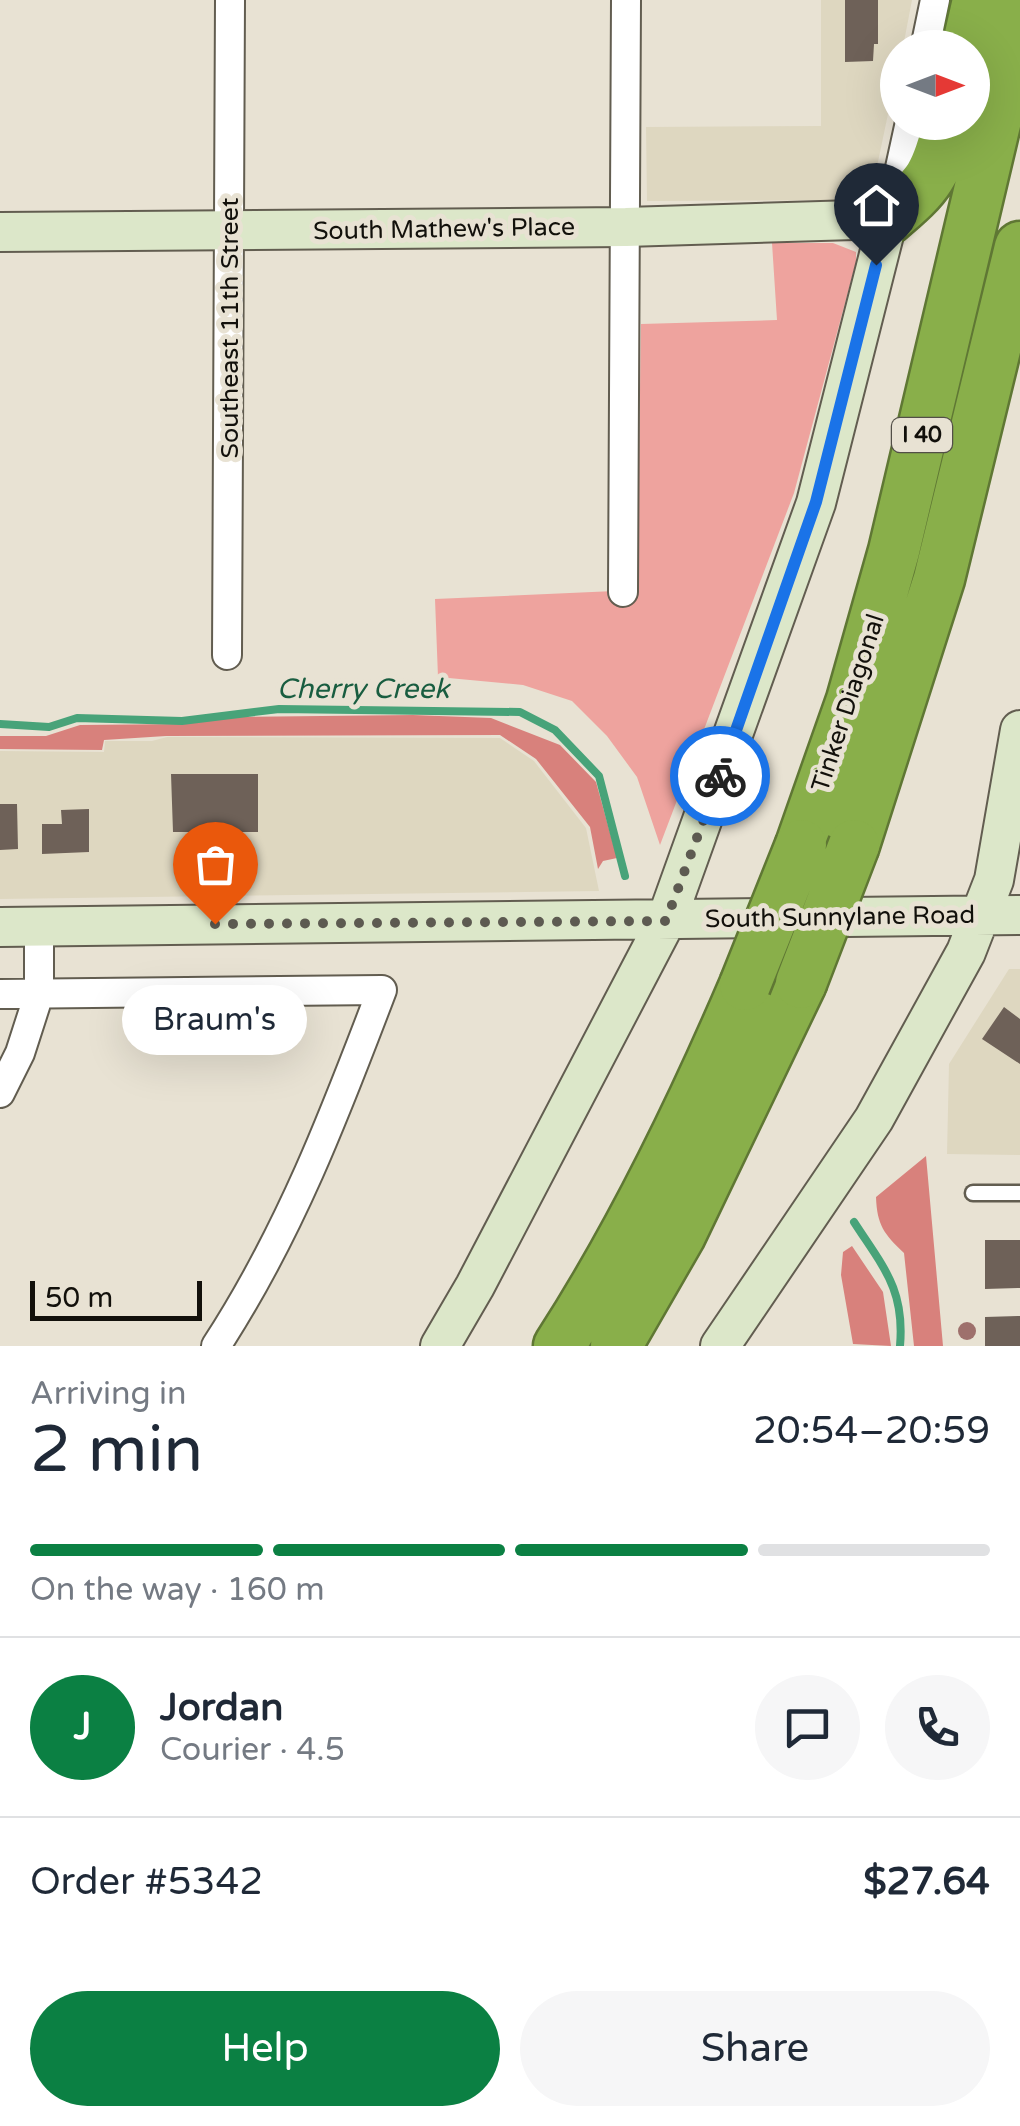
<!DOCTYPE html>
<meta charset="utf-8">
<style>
body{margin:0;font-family:"Varela Round",sans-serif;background:#f6f6f7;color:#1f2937;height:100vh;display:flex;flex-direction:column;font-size:38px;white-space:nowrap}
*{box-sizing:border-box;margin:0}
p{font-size:32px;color:#747a83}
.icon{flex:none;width:55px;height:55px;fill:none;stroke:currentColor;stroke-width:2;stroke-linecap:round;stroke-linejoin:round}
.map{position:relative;height:1346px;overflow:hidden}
.sheet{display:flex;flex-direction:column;background:#fff;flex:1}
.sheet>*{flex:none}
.needle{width:65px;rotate:90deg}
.fabs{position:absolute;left:880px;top:30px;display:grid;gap:20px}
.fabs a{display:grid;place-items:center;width:110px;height:110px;border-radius:50%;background:#fff;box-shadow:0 10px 40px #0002;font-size:50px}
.scale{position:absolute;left:30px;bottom:25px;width:172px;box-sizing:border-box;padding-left:10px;border:5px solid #12100b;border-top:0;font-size:28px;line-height:35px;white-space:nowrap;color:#12100b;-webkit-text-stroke:8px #e8e2d3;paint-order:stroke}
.pin{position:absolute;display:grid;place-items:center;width:85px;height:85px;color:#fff;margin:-102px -42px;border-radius:50% 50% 50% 0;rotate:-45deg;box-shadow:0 0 10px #0007}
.pin .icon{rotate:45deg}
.courier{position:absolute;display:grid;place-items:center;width:100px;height:100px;margin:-50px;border:8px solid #1a73e8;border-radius:50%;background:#fff;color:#222;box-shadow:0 2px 12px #0007}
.bubble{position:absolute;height:70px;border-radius:35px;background:#fff;box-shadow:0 10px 40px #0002;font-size:32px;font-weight:600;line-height:70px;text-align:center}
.head em{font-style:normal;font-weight:600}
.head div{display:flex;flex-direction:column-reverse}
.head{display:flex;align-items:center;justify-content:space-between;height:170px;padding:0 30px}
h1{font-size:65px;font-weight:600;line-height:75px}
.bar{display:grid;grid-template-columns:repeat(4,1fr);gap:15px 10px;align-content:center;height:120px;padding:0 30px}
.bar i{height:12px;border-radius:8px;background:#e0e1e3}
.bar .on{background:#0b8043}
.bar p{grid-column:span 4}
.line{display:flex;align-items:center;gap:25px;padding:0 30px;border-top:2px solid #e0e1e3}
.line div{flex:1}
.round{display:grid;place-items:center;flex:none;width:105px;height:105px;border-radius:52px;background:#f6f6f7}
.action{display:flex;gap:20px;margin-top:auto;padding:20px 30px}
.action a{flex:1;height:115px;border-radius:60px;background:#0b8043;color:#fff;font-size:40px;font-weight:600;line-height:115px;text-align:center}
.action a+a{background:#f6f6f7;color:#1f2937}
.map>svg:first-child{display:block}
</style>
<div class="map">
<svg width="1020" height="1346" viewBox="0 0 1020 1346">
<rect width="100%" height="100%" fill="#e8e2d3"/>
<!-- built -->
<path fill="#ded7c0" d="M821,0H912L903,47L898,48L897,71L870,200L647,201L646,127L821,126Z
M167,737L500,738L534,761L586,828L599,891L0,899V751L104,752L105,741H152Z
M1009,969H1020V1155L947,1154L949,1064Z"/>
<!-- green -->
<path fill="#eea39e" d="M772,243H833L856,252V262L794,493L660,845L637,777L607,736L572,701L523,685L438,677L435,599L637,590L641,324L777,320Z"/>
<!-- forest -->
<path fill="#d8817c" d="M413,715L491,718L560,745L596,782L617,858L603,861L598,869L590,827L536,759L500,735L166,736L104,740L102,750L0,749V736H46L80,725L183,724L235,717Z
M926,1156L943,1346H914L904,1253C884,1234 877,1225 876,1197Z
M852,1246L883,1292L891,1346L853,1344L841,1275L843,1252Z"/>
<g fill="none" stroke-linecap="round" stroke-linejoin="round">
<!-- stream -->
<path stroke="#48a379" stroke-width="8" d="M0,724L49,727L77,718L182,721L279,709L520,712L555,730L599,776L625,876
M854,1222C883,1267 905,1289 900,1346"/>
</g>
<!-- building -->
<path fill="#6e6158" d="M845,0H878V44H874L873,61L845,62Z
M171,774H258V832H173Z
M0,804H17L18,849L0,850Z
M89,809V852L42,854V824H62L61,810Z
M1004,1007L1020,1019V1064L982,1039Z
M985,1240H1020V1288L985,1289Z
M1020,1316V1346H985V1317Z"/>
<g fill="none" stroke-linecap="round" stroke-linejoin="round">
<defs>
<path id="lane" d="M973,1193H1020"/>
<path id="street" d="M925,48L935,0
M891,209L910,122
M623,592L626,0
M227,655L230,0
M0,994L382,990C335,1114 289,1234 216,1346
M0,1093L20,1053L39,994V926"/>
<path id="secondary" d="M0,232L626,227L888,219L816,503L666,921L475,1286L440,1346
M0,927L1020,915
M720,1346L874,1119L966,952L994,880L1020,730"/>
<path id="highway" d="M967,48L978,0
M888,219C930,184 936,175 949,122
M801,845L852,700L894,551L1020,18
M854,845L939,579L1020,247
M559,1346C632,1233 692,1109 745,985
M616,1346L680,1235L801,983"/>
</defs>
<!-- lane casing -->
<use href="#lane" stroke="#625d50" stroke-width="19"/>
<!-- street casing -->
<use href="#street" stroke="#625d50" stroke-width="32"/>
<!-- secondary casing -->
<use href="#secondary" stroke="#625d50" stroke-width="42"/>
<!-- highway casing -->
<use href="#highway" stroke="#5f7734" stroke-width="55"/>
<!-- lane -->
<use href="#lane" stroke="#fff" stroke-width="14"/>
<!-- street -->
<use href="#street" stroke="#fff" stroke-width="28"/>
<!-- secondary -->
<use href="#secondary" stroke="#dce7c9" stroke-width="38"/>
<!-- highway -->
<use href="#highway" stroke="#89af4a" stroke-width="50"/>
<defs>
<path id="highway-bridge" d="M801,983L854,845
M745,985L801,845"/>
</defs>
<!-- highway-bridge casing -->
<use href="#highway-bridge" stroke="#5f7734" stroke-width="55" stroke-linecap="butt"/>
<!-- highway-bridge -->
<use href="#highway-bridge" stroke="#89af4a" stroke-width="50"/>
</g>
<!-- trees -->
<circle fill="#9e706c" cx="967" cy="1331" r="9"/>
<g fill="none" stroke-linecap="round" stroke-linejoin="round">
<!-- done -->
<path stroke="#5d5a51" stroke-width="10" stroke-dasharray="0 18" d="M215,924L666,921L720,776"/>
<!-- route -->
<path stroke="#1a73e8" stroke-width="12" d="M720,776L816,502L876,265"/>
</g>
<g text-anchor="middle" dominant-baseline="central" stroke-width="10" stroke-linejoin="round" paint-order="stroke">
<!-- shield labels -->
<rect fill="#e8e2d3" stroke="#524f47" stroke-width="2.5" x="892" y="418" width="60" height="34" rx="8"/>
<g font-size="22" font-weight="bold" fill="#12100b">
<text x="922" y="435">I 40</text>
</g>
<!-- street labels -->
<g font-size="25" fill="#12100b" stroke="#e8e2d3">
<text transform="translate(444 229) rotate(-1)">South Mathew's Place</text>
<text transform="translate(230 328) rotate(-90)">Southeast 11th Street</text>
<text transform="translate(848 703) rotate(-72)">Tinker Diagonal</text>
<text transform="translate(840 917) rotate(-1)">South Sunnylane Road</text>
</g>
<!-- water labels -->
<g font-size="28" font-style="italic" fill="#195d40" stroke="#e8e2d3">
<text x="363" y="689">Cherry Creek</text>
</g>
</g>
</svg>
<div class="fabs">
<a><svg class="needle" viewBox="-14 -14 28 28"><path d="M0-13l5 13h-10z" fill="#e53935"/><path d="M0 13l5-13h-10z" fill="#747a83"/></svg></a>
</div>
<div class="scale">50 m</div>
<div class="pin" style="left:215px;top:924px;background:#ea580c"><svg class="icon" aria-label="bag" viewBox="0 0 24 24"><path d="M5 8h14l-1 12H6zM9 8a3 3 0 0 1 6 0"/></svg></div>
<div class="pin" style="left:876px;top:265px;background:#1f2937"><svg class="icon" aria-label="home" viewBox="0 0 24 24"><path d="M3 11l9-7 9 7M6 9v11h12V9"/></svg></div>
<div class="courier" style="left:720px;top:776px"><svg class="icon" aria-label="bike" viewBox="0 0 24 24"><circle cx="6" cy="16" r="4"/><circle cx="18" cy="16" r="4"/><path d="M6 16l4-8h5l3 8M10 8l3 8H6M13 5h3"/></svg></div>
<div class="bubble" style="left:122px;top:985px;width:185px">Braum's</div>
</div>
<section class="sheet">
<div class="head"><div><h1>2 min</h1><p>Arriving in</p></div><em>20:54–20:59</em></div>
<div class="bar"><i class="on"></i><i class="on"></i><i class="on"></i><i></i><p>On the way · 160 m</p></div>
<div class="line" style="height:180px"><b class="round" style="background:#0b8043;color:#fff">J</b><div><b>Jordan</b><p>Courier · 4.5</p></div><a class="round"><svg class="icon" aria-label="chat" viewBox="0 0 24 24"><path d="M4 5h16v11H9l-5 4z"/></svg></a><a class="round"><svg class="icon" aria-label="phone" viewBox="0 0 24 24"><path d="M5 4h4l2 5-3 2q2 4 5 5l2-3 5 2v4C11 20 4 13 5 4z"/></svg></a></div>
<div class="line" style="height:130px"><div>Order #5342</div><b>$27.64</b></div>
<div class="action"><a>Help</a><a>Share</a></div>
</section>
